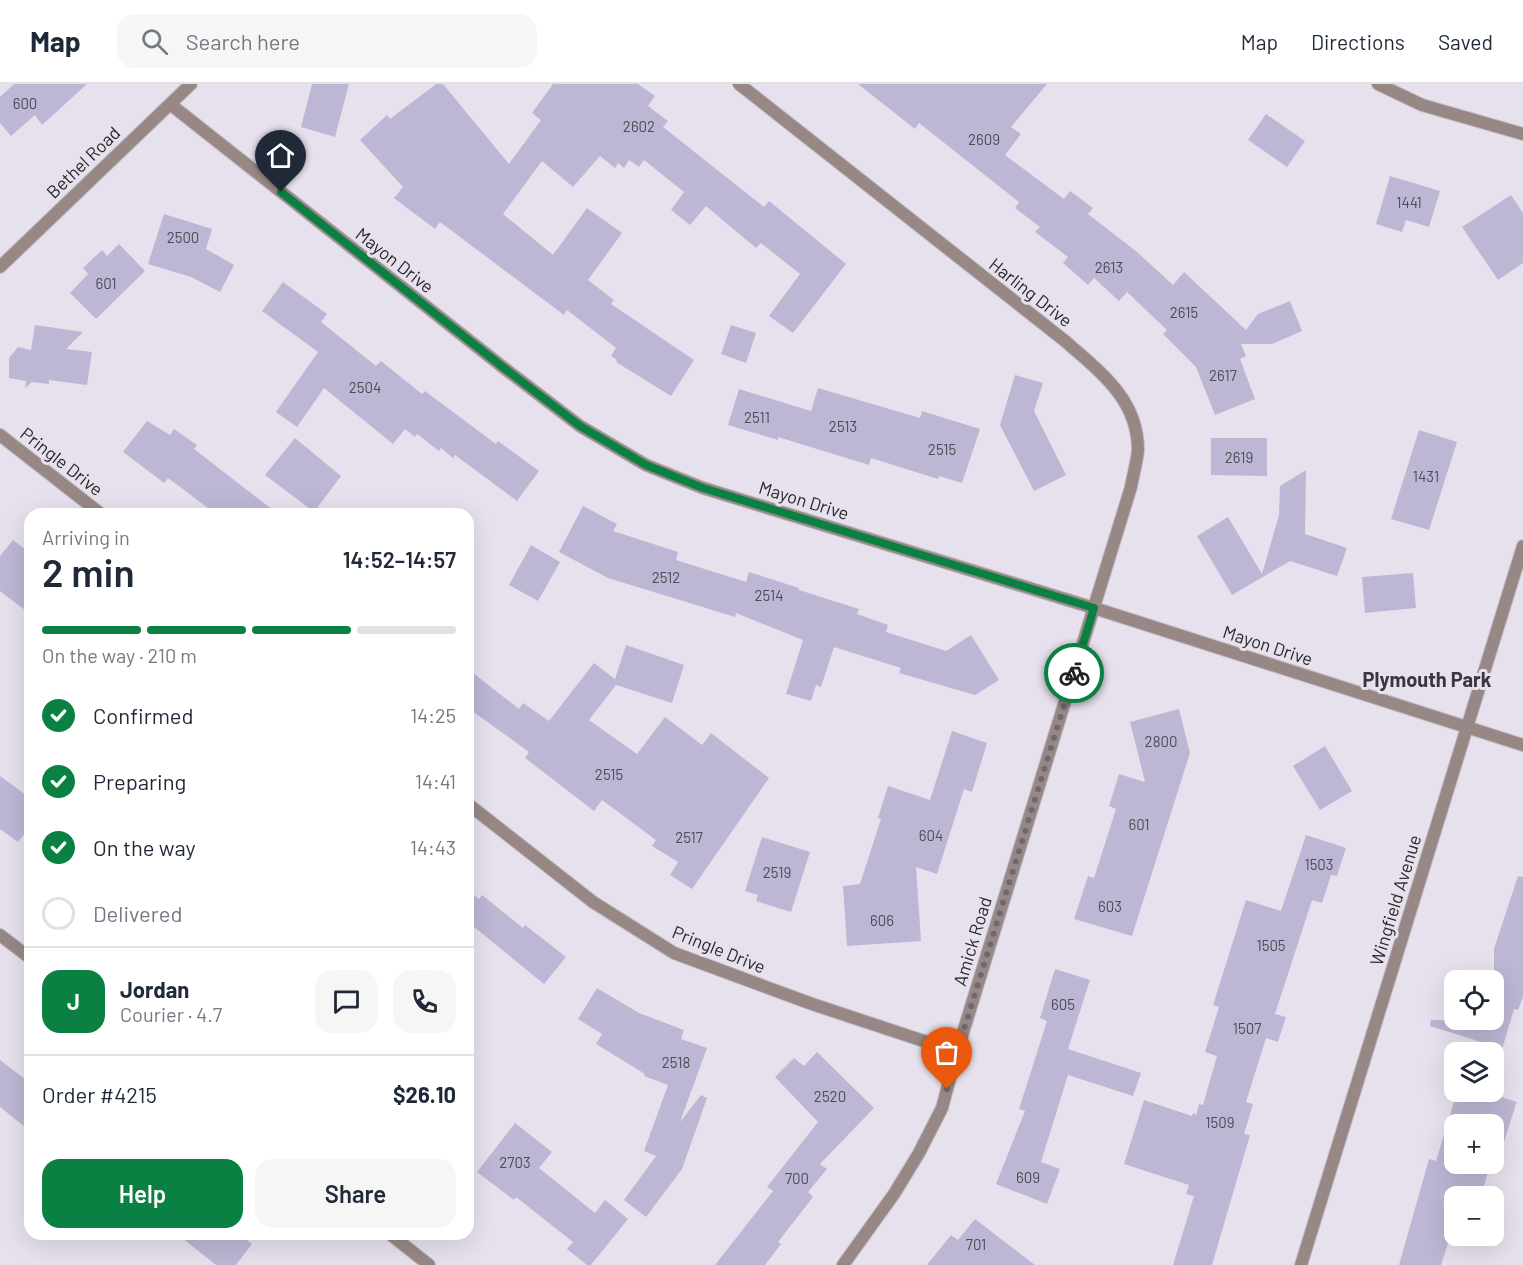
<!DOCTYPE html>
<meta charset="utf-8">
<style>
body{margin:0;font-family:Barlow,sans-serif;background:#f6f6f7;color:#1f2937;height:100vh;display:flex;flex-direction:column;font-size:22px;white-space:nowrap}
*{box-sizing:border-box;margin:0}
p{font-size:20px;color:#747a83}
.icon{flex:none;width:33px;height:33px;fill:none;stroke:currentColor;stroke-width:2;stroke-linecap:round;stroke-linejoin:round}
.map{position:relative;flex:1;overflow:hidden}
.drawer{position:absolute;left:24px;top:424px;width:450px;height:732px;display:flex;flex-direction:column;background:#fff;border-radius:18px;box-shadow:0 6px 24px #0002}
.drawer>*{flex:none}
.fabs{position:absolute;left:1444px;top:886px;display:grid;gap:12px}
.fabs a{display:grid;place-items:center;width:60px;height:60px;border-radius:12px;background:#fff;box-shadow:0 6px 24px #0002;font-size:30px}
.pin{position:absolute;display:grid;place-items:center;width:51px;height:51px;color:#fff;margin:-62px -26px;border-radius:50% 50% 50% 0;rotate:-45deg;box-shadow:0 0 6px #0007}
.pin .icon{rotate:45deg}
.courier{position:absolute;display:grid;place-items:center;width:60px;height:60px;margin:-30px;border:4px solid #0b8043;border-radius:50%;background:#fff;color:#222;box-shadow:0 2px 8px #0007}
.head em{font-style:normal;font-weight:600}
.head div{display:flex;flex-direction:column-reverse}
.head{display:flex;align-items:center;justify-content:space-between;height:102px;padding:0 18px}
h1{font-size:39px;font-weight:600;line-height:45px}
.bar{display:grid;grid-template-columns:repeat(4,1fr);gap:9px 6px;align-content:center;height:72px;padding:0 18px}
.bar i{height:8px;border-radius:4px;background:#e0e1e3}
.bar .on{background:#0b8043}
.bar p{grid-column:span 4}
.line{display:flex;align-items:center;gap:15px;padding:0 18px;border-top:2px solid #e0e1e3}
.line div{flex:1}
.round{display:grid;place-items:center;flex:none;width:63px;height:63px;border-radius:18px;background:#f6f6f7}
ol{padding:0 18px;list-style:none}
li{display:flex;align-items:center;gap:18px;height:66px}
li p{margin-inline-start:auto}
li .icon{padding:6px;border-radius:50%;background:#0b8043;color:#fff;stroke-width:4}
li:last-child{color:#747a83}
li i{width:33px;height:33px;border:3px solid #e0e1e3;border-radius:50%}
.cta{display:flex;gap:12px;margin-top:auto;padding:12px 18px}
.cta a{flex:1;height:69px;border-radius:18px;background:#0b8043;color:#fff;font-size:24px;font-weight:600;line-height:69px;text-align:center}
.cta a+a{background:#f6f6f7;color:#1f2937}
header{display:flex;align-items:center;gap:36px;box-sizing:border-box;height:84px;padding:0 30px;background:#fff;border-bottom:2px solid #e0e1e3}
header strong{font-size:28px}
nav{display:flex;gap:33px;margin-inline-start:auto;font-size:21px}
.search{width:420px;height:54px;background:#f6f6f7;display:flex;align-items:center;gap:15px;box-sizing:border-box;padding:0 21px;border-radius:18px;color:#747a83;font-size:22px}
.map>svg:first-child{display:block}
</style>
<header>
<strong>Map</strong>
<div class="search"><svg class="icon" aria-label="search" viewBox="0 0 24 24"><circle cx="10" cy="10" r="6"/><path d="M15 15l6 6"/></svg>Search here</div>
<nav><a>Map</a><a>Directions</a><a>Saved</a></nav>
</header>
<div class="map">
<svg width="1523" height="1181" viewBox="0 0 1523 1181">
<rect width="100%" height="100%" fill="#e7e1ed"/>
<!-- building -->
<path fill="#bdb7d5" d="M14,0H87L42,41L35,31L11,52L0,39V13Z
M312,0H349L335,53L301,43Z
M436,0H443L509,80L541,36L532,29L553,0H638L655,12L648,22L668,37L663,43L764,123L769,117L846,180L793,249L769,232L800,190L761,159L756,164L706,122L690,141L671,126L684,108L644,76L639,83L629,76L624,84L618,79L615,84L600,72L573,103L542,77L503,130L553,171L587,124L622,149L588,196L614,216L611,220L694,276L671,312L616,278L617,276L611,272L616,264L567,226L564,231L440,138L435,145L394,114L403,103L360,56L387,31L390,35Z
M858,0H1047L1011,43L1021,50L1005,71L1064,115L1070,107L1093,124L1088,130L1137,168L1173,201L1184,188L1246,246L1258,230L1290,217L1302,247L1272,260H1241L1246,272L1240,275L1255,315L1215,331L1196,283L1163,250L1167,246L1127,208L1119,217L1094,194L1088,201L1063,179L1068,173L1035,148L1040,143L1015,124L1019,118L919,39L915,45Z
M1266,30L1305,57L1287,83L1248,56Z
M1390,92L1440,107L1429,143L1406,136L1402,148L1376,140Z
M1511,111L1523,129V179L1498,196L1462,143Z
M164,130L212,145L206,165L234,181L220,208L191,193L148,180Z
M119,160L145,187L96,235L70,209L88,190L83,184L102,166L107,172Z
M283,198L327,230L321,238L376,282L381,277L422,310L425,307L496,360L498,357L539,387L517,417L455,371L453,374L441,364L439,367L417,350L415,353L405,345L393,360L324,304L297,343L276,328L318,268L262,227Z
M35,241L83,248L66,265L92,268L87,301L49,296V300L32,298L25,304L26,297L9,294V274L18,263L31,266Z
M731,241L756,249L746,279L721,270Z
M1015,291L1043,299L1034,327L1066,391L1034,407L1000,341Z
M818,304L920,334L922,327L980,345L962,399L939,392L938,395L871,374L869,381L778,353V356L728,341L739,305L811,327Z
M147,337L170,351L174,345L197,361L194,365L278,430H216L168,394L164,399L123,368Z
M1419,346L1457,358L1429,446L1391,435Z
M295,354L341,392L314,428L265,391Z
M1211,354H1267V392L1211,391Z
M1306,386L1305,450L1347,464L1337,492L1290,477L1232,511L1197,452L1228,433L1262,490L1279,431L1280,402Z
M583,422L617,440L613,447L678,468L676,476L746,498L749,488L799,504V506L859,525L857,530L888,541L886,548L946,567L971,551L999,596L975,611L899,589L901,584L834,563L821,603L816,601L811,617L786,610L803,556L736,529L735,533L608,494L559,468Z
M13,456L30,469V530L0,507V472Z
M531,461L560,478L538,517L509,501Z
M1413,489L1416,524L1365,529L1362,493Z
M626,561L684,581L672,619L616,601L589,636L637,670L665,633L702,661L711,649L769,694L692,805L670,791L678,778L652,762L656,756L602,716L594,727L525,674L529,668L468,624V585L519,625L523,619L549,637L594,579L615,595Z
M1179,625L1190,669L1132,852L1074,835L1088,792L1094,794L1116,725L1109,722L1119,690L1145,698L1130,638Z
M952,647L987,659L972,708L964,705L937,790L916,783L921,857L847,862L843,802L860,800L881,735L878,734L888,702L930,716Z
M1325,662L1352,707L1320,726L1293,682Z
M0,692L30,714V743L18,758L0,745Z
M1306,751L1346,764L1337,792L1331,791L1322,819L1312,816L1275,930L1286,933L1278,958L1266,954L1246,1018L1253,1020L1244,1050L1250,1051L1212,1181H1173L1194,1112L1186,1110L1189,1101L1124,1080L1144,1016L1192,1032L1193,1029L1196,1031L1199,1020L1203,1021L1217,972L1205,968L1219,923L1213,921L1246,816L1281,827Z
M762,753L810,768L791,828L756,817L758,811L745,807Z
M1518,792L1523,793V913L1518,926L1514,925L1500,972L1494,971V962L1430,942L1431,936H1494V865Z
M468,806L479,815L482,811L523,844L525,841L566,873L544,900L468,838Z
M1055,885L1090,896L1068,965L1141,989L1133,1012L1068,991L1041,1078L1060,1085L1047,1120L996,1100L1025,1027L1019,1025L1047,937L1040,934Z
M597,904L639,929L684,946L681,955L707,964L680,1038L701,1011L707,1014L682,1085L646,1133L624,1116L656,1072L644,1067L668,1001L644,992L645,990L596,960L602,950L578,935Z
M817,968L874,1024L820,1080L827,1085L808,1108L813,1113L778,1158L781,1160L765,1181H715L773,1107L767,1103L818,1038L775,993L794,974L804,982Z
M0,976L30,999V1047L0,1023Z
M1457,1008H1486L1517,1018L1516,1020L1504,1058L1497,1056L1494,1066V1041H1455V1080H1490L1481,1113H1455V1137L1441,1181H1399L1429,1075L1436,1077Z
M515,1039L552,1068L539,1084L595,1129L605,1116L628,1135L591,1181H587L567,1165L573,1158L516,1113L514,1116L477,1088Z
M975,1135L1035,1181H927L951,1151L958,1156Z
M177,1150H239L252,1160L236,1181H216Z"/>
<g fill="none" stroke-linecap="round" stroke-linejoin="round">
<defs>
<path id="minor" d="M739,0L1065,257C1100,288 1138,315 1138,366C1137,378 1133,391 1131,403L957,968L942,1024L919,1069L894,1110L843,1181
M1378,0L1422,21L1523,50
M170,20L504,284L580,342L646,381L703,404L1094,524L1523,661
M0,183L191,0
M0,351L101,430
M468,720L593,818L674,869L812,920L957,968
M1301,1181L1523,462"/>
<path id="tertiary" d="M0,851L30,874
M390,1150L429,1181"/>
</defs>
<!-- minor casing -->
<use href="#minor" stroke="#c1bcc6" stroke-width="14"/>
<!-- tertiary casing -->
<use href="#tertiary" stroke="#c1bcc6" stroke-width="14"/>
<!-- minor -->
<use href="#minor" stroke="#978885" stroke-width="12"/>
<!-- tertiary -->
<use href="#tertiary" stroke="#978885" stroke-width="12"/>
</g>
<g fill="none" stroke-linecap="round" stroke-linejoin="round">
<!-- done -->
<path stroke="#6c6970" stroke-width="6" stroke-dasharray="0 10.8" d="M947,1005L957,968L1074,589"/>
<!-- route -->
<path stroke="#0b8043" stroke-width="8" d="M281,108L504,284L580,342L646,381L703,404L1094,524L1074,589"/>
</g>
<g text-anchor="middle" dominant-baseline="central" stroke-width="6" stroke-linejoin="round" paint-order="stroke">
<!-- number labels -->
<g font-size="15" fill="#4f4c56">
<text x="25" y="19">600</text>
<text x="639" y="42">2602</text>
<text x="984" y="55">2609</text>
<text x="1409" y="118">1441</text>
<text x="183" y="153">2500</text>
<text x="1109" y="183">2613</text>
<text x="106" y="199">601</text>
<text x="1184" y="228">2615</text>
<text x="1223" y="291">2617</text>
<text x="365" y="303">2504</text>
<text x="757" y="333">2511</text>
<text x="843" y="342">2513</text>
<text x="942" y="365">2515</text>
<text x="1239" y="373">2619</text>
<text x="1426" y="392">1431</text>
<text x="666" y="493">2512</text>
<text x="769" y="511">2514</text>
<text x="1161" y="657">2800</text>
<text x="609" y="690">2515</text>
<text x="1139" y="740">601</text>
<text x="931" y="751">604</text>
<text x="689" y="753">2517</text>
<text x="1319" y="780">1503</text>
<text x="777" y="788">2519</text>
<text x="1110" y="822">603</text>
<text x="882" y="836">606</text>
<text x="1271" y="861">1505</text>
<text x="1063" y="920">605</text>
<text x="1247" y="944">1507</text>
<text x="676" y="978">2518</text>
<text x="830" y="1012">2520</text>
<text x="1220" y="1038">1509</text>
<text x="515" y="1078">2703</text>
<text x="1028" y="1093">609</text>
<text x="797" y="1094">700</text>
<text x="976" y="1160">701</text>
</g>
<!-- street labels -->
<g font-size="18" fill="#2a282c" stroke="#e7e1ed">
<text transform="translate(83 78) rotate(-44)">Bethel Road</text>
<text transform="translate(395 176) rotate(38)">Mayon Drive</text>
<text transform="translate(1031 208) rotate(38)">Harling Drive</text>
<text transform="translate(62 377) rotate(38)">Pringle Drive</text>
<text transform="translate(804 416) rotate(17)">Mayon Drive</text>
<text transform="translate(1268 561) rotate(18)">Mayon Drive</text>
<text transform="translate(1395 816) rotate(-73)">Wingfield Avenue</text>
<text transform="translate(972 857) rotate(-73)">Amick Road</text>
<text transform="translate(719 865) rotate(22)">Pringle Drive</text>
</g>
<!-- neighbourhood labels -->
<g font-size="20" font-weight="bold" fill="#3a353e" stroke="#e7e1ed">
<text x="1427" y="595">Plymouth Park</text>
</g>
</g>
</svg>
<div class="fabs">
<a><svg class="icon" aria-label="locate" viewBox="0 0 24 24"><circle cx="12" cy="12" r="6"/><path d="M12 2v4M12 18v4M2 12h4M18 12h4"/></svg></a>
<a><svg class="icon" aria-label="layers" viewBox="0 0 24 24"><path d="M12 4l9 5-9 5-9-5zM3 14l9 5 9-5"/></svg></a>
<a>+</a>
<a>−</a>
</div>
<div class="pin" style="left:947px;top:1005px;background:#ea580c"><svg class="icon" aria-label="bag" viewBox="0 0 24 24"><path d="M5 8h14l-1 12H6zM9 8a3 3 0 0 1 6 0"/></svg></div>
<div class="pin" style="left:281px;top:108px;background:#1f2937"><svg class="icon" aria-label="home" viewBox="0 0 24 24"><path d="M3 11l9-7 9 7M6 9v11h12V9"/></svg></div>
<div class="courier" style="left:1074px;top:589px"><svg class="icon" aria-label="bike" viewBox="0 0 24 24"><circle cx="6" cy="16" r="4"/><circle cx="18" cy="16" r="4"/><path d="M6 16l4-8h5l3 8M10 8l3 8H6M13 5h3"/></svg></div>
<section class="drawer">
<div class="head"><div><h1>2 min</h1><p>Arriving in</p></div><em>14:52–14:57</em></div>
<div class="bar"><i class="on"></i><i class="on"></i><i class="on"></i><i></i><p>On the way · 210 m</p></div>
<ol>
<li><svg class="icon" aria-label="check" viewBox="0 0 24 24"><path d="M5 12l5 5 9-10"/></svg>Confirmed<p>14:25</p></li>
<li><svg class="icon" aria-label="check" viewBox="0 0 24 24"><path d="M5 12l5 5 9-10"/></svg>Preparing<p>14:41</p></li>
<li><svg class="icon" aria-label="check" viewBox="0 0 24 24"><path d="M5 12l5 5 9-10"/></svg>On the way<p>14:43</p></li>
<li><i></i>Delivered</li>
</ol>
<div class="line" style="height:108px"><b class="round" style="background:#0b8043;color:#fff">J</b><div><b>Jordan</b><p>Courier · 4.7</p></div><a class="round"><svg class="icon" aria-label="chat" viewBox="0 0 24 24"><path d="M4 5h16v11H9l-5 4z"/></svg></a><a class="round"><svg class="icon" aria-label="phone" viewBox="0 0 24 24"><path d="M5 4h4l2 5-3 2q2 4 5 5l2-3 5 2v4C11 20 4 13 5 4z"/></svg></a></div>
<div class="line" style="height:78px"><div>Order #4215</div><b>$26.10</b></div>
<div class="cta"><a>Help</a><a>Share</a></div>
</section>
</div>
